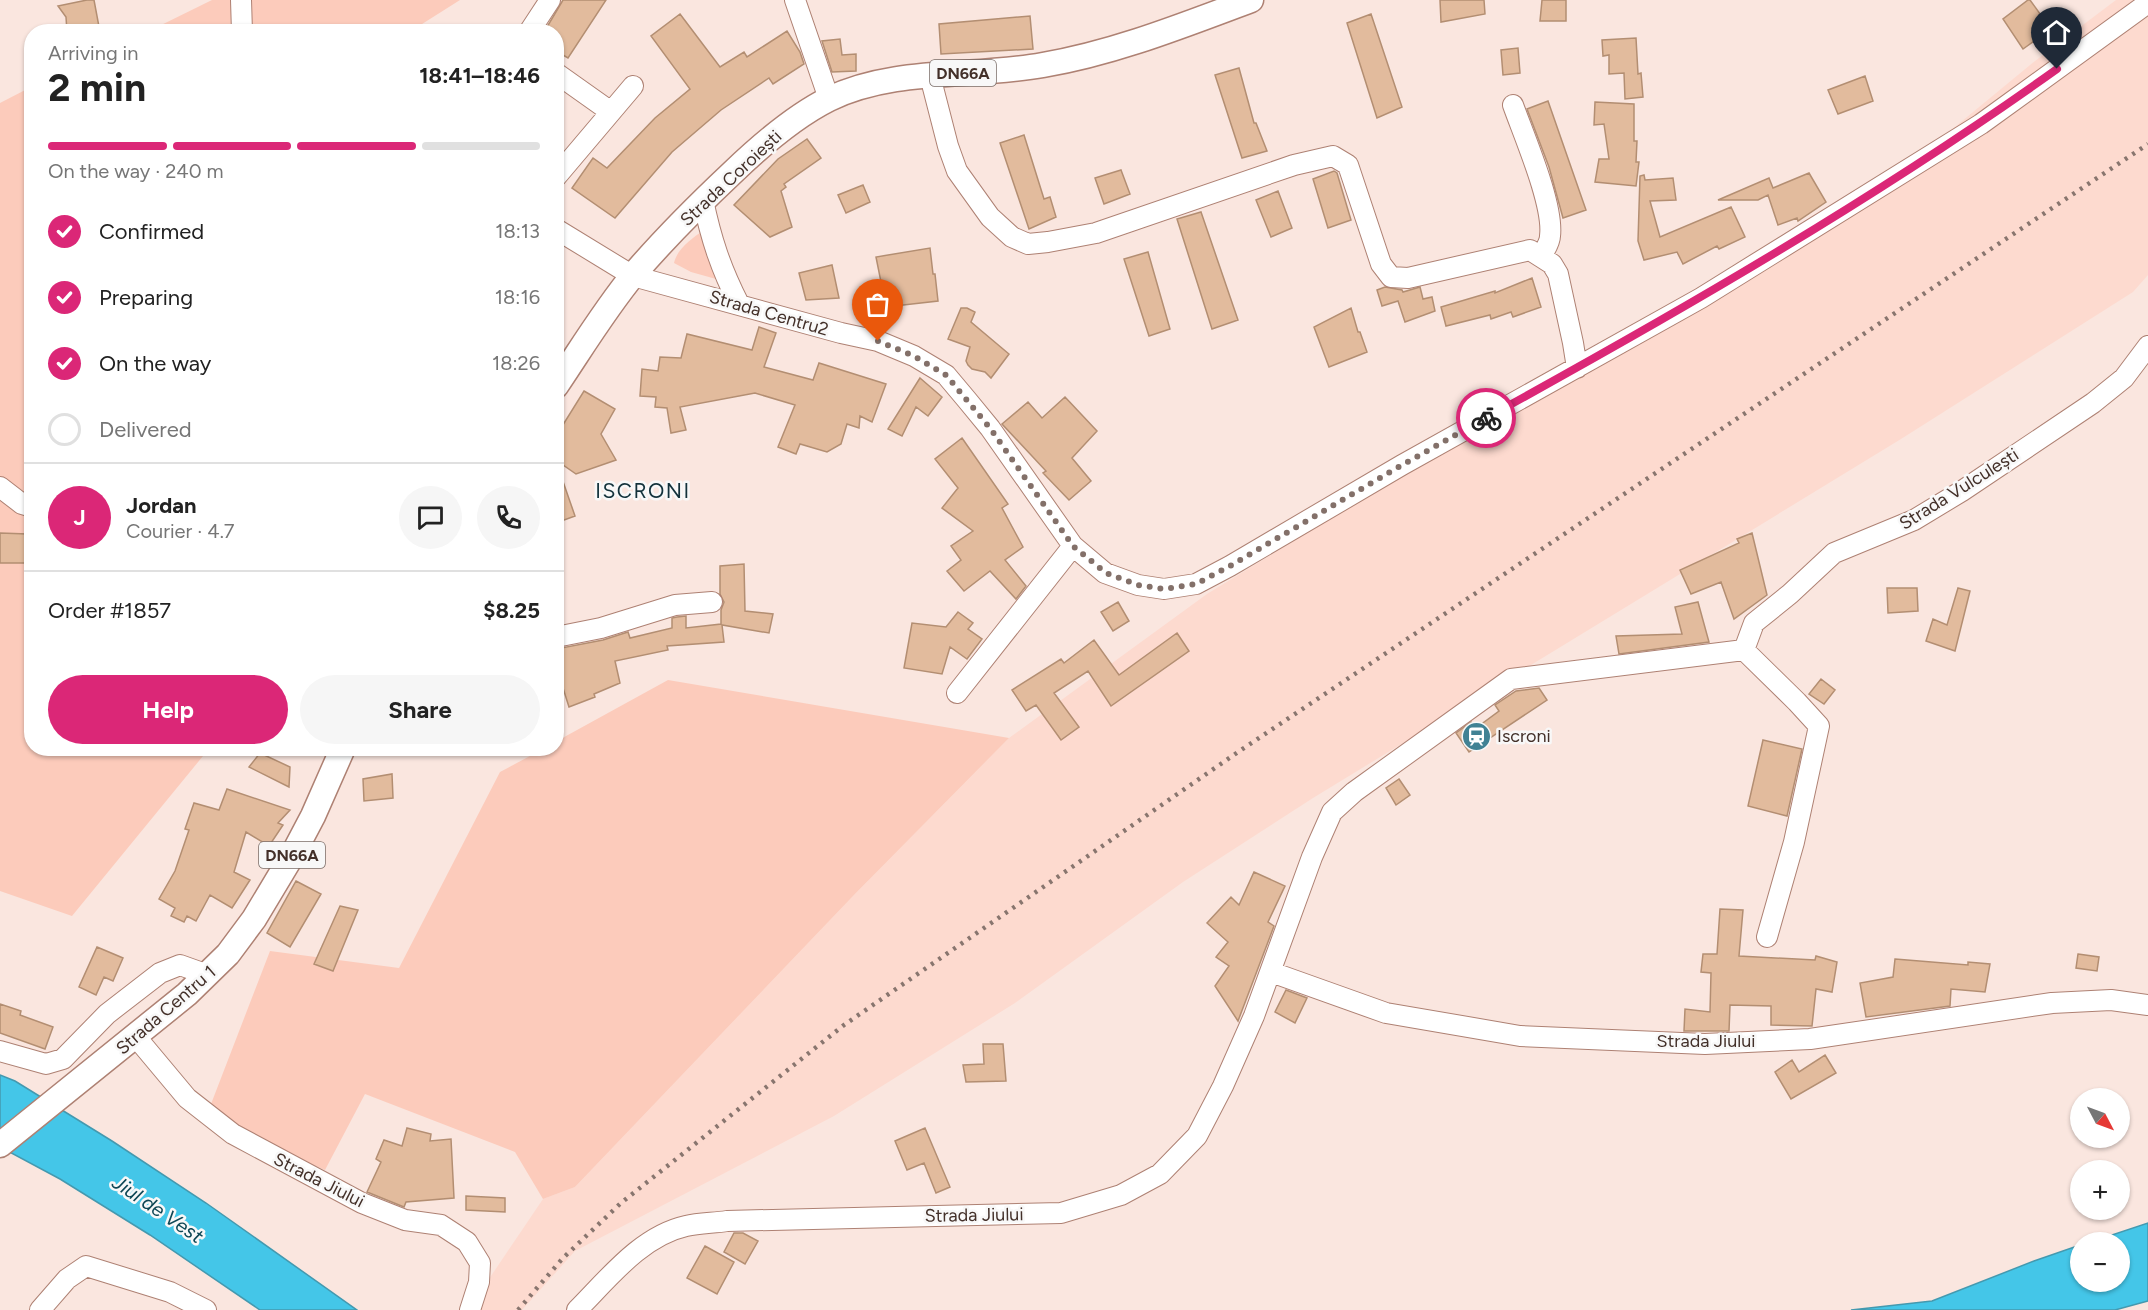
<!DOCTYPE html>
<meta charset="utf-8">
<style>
body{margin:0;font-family:Figtree,sans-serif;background:#f6f6f6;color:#222;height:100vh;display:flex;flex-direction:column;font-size:22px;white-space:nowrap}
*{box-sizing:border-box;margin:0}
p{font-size:20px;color:#767676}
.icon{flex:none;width:33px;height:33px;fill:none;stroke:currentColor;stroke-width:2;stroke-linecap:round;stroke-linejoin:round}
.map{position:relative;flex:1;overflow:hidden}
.drawer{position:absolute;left:24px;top:24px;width:540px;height:732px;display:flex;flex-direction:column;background:#fff;border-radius:24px;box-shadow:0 2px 4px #0004}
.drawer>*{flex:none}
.needle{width:39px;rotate:131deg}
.buttons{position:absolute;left:2070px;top:1088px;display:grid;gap:12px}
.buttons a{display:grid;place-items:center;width:60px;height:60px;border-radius:50%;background:#fff;box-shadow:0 2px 4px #0004;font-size:30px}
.pin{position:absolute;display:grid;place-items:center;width:51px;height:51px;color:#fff;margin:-62px -26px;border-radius:50% 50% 50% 0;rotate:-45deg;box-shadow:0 0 6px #0007}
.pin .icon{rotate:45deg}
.courier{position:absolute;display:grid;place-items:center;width:60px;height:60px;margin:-30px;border:4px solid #db2777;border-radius:50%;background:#fff;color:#222;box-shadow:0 2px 8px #0007}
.head em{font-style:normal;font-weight:700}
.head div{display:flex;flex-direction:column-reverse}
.head{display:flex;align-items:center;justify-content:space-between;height:102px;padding:0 24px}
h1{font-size:39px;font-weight:700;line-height:45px}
.bar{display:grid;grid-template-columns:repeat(4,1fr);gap:9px 6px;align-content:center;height:72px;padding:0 24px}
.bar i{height:8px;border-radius:4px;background:#e0e0e0}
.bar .selected{background:#db2777}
.bar p{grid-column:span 4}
.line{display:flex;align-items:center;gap:15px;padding:0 24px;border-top:2px solid #e0e0e0}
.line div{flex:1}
.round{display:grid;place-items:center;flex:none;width:63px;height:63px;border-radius:32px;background:#f6f6f6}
ol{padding:0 24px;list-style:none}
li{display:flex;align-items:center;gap:18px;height:66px}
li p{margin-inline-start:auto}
li .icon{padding:6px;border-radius:50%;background:#db2777;color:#fff;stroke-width:4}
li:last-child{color:#767676}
li i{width:33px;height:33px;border:3px solid #e0e0e0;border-radius:50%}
.cta{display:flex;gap:12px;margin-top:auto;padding:12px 24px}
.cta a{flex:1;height:69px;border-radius:36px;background:#db2777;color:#fff;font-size:24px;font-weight:700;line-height:69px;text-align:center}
.cta a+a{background:#f6f6f6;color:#222}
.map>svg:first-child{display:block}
</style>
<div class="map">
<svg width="2148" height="1310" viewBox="0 0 2148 1310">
<rect width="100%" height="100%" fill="#fae6df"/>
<!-- built -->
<path fill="#fddacf" d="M2116,0H2148V275L2133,292L1901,439L1313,798L1183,882L1015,1003L834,1116L575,1251L522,1310H468L543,1199L575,1187L854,895L1009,738L1207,594L1745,266L1887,183L2035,61Z"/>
<!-- green -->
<path fill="#fccbbb" d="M212,0H460L411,31L147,32Z
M31,87L32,748L206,749L203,756L72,916L0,891V103Z
M703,231L716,279L691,272L674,263C677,249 692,238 703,231Z
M668,680L1009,738L854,895L575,1187L543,1199L515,1152L365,1094L325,1170L206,1117L270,951L399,968L500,772L543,749L556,748L557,741Z"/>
<!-- water -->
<path fill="#44c6e8" stroke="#4499af" stroke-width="1.5" d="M0,1075L15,1081L112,1141L206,1203L357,1310H260L150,1235L60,1179L0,1147Z
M2148,1223V1301L2115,1310H1851L1932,1301L2034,1261L2080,1245V1281H2120V1242H2091Z"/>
<!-- building -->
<path fill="#e2bb9d" stroke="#b38e72" stroke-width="1.5" d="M87,0H94L100,32H67L66,17L58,6Z
M563,0H606L568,58L556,51V32H544Z
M1440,0H1484L1485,14L1441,22Z
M1542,0H1566V21H1540Z
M2028,0H2030L2051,29L2023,49L2003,19Z
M680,14L720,67L744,52L747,57L787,31L800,52L804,64L773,84L769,78L721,110L672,152L615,218L572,188L593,158L607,168L655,118L690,89L651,36Z
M1371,14L1402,107L1377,118L1347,23Z
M1030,16L1033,49L941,54L939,24Z
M1636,38L1638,74L1641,73L1643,97L1625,99L1624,73L1609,74V55L1603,56L1602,40Z
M840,39L842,55L856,54V71L832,72L822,41Z
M1518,48L1520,73L1503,75L1501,50Z
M1239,68L1254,123H1256L1267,151L1242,158L1215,75Z
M1865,76L1873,101L1838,114L1828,90Z
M1548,101L1586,210L1563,218L1549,167L1527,109Z
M1595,102L1634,104V141H1637L1636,162H1639L1636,186L1595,182L1599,159H1609L1604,124L1594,125Z
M1024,135L1044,199L1050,197L1056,217L1029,229L1000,143Z
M807,139L821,158L784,184L786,187L781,191L792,227L770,237L734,205L778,159Z
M1121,170L1130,194L1104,204L1095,178Z
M1334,171L1337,173L1351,220L1328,228L1313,179Z
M1809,173L1826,202L1798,221L1797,218L1778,225L1768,195L1758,200H1718L1769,178L1773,188Z
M1644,175L1645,180L1673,178L1676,200L1650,201L1660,237L1731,207L1745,237L1719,249L1717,246L1683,264L1677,252L1644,260L1638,241L1640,176Z
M863,185L870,202L846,213L838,195Z
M1278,191L1292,228L1271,237L1256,200Z
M1201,212L1238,320L1212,329L1177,219Z
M930,248L933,274H935L938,301L886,307L876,257Z
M1148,252L1170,329L1149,336L1124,259Z
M832,265L839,298L806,300L799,273Z
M1532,278L1541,307L1513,317L1511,312L1491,319L1490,315L1446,326L1441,307L1495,291V293Z
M1385,287L1402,290L1403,292L1420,287L1423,299L1432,297L1435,311L1405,322L1398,301L1382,306L1377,290Z
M961,308H967L975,312L971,322L1009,354L991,378L985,372L972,369L968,365L966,361L970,347L948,339Z
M1351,308L1358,332H1360L1367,352L1329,367L1314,327Z
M759,327L776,333L764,367L813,380L819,363L886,384L872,422L860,416L859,428L847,424L841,444L827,452L800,444L796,454L778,447L795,405L755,393L680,407L686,430L671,433L667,408L655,407L656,397L640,396L642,369L658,371L660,357L681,358L687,334L752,350Z
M920,378L942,397L928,416L916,407L902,436L888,429Z
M584,391L615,409L601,434L616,460L576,474L556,460V436Z
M1065,397L1097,431L1072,458L1091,481L1069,500L1043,473L1046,471L1002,424L1028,402L1042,418Z
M962,438L1008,504L1002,508L1023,547L1005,560L1026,586L1016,599L990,571L964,591L947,571L961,560L951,546L973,531L942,508L958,488L935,459Z
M556,470H559L575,516L556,523Z
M0,533L27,534L28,563H0Z
M1752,533L1767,595L1734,619L1721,582L1691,594L1680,570L1739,543L1737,539Z
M744,564L745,611L773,614L769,633L722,625L724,642L667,646L668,650L615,661L620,683L594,694L595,697L569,707L556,666V649L603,640L628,632L630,638L672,628V618L677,617L686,616V628L721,624V610L724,602L720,594V566Z
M1887,588H1917L1918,611L1888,613Z
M1958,588L1970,591L1955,651L1926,641L1933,619L1947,625Z
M1118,602L1129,621L1113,631L1101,612Z
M1698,602L1709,642L1619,654L1616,636L1682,634L1675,607Z
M958,612L973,623L968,629L982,639L967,659L950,647L942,674L904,668L912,623L946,627Z
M1177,633L1189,651L1111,706L1088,671L1054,693L1079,727L1061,740L1036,705L1026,711L1012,690L1061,659L1064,663L1094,640L1119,675Z
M1821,679L1835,690L1824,704L1809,694Z
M1539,688L1547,700L1469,752L1456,733L1471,722L1476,728L1499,711L1495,705L1516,691Z
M1763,740L1802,749L1787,816L1748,806Z
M260,753L290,767L289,787L249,767Z
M392,774L393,798L364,801L363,779Z
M1399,779L1410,795L1396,805L1386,788Z
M227,789L290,810L278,823L283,825L269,846L246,832L234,872L250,880L232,908L210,895L196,921L187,916L184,922L171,916L175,908L159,899L175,871L189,830L185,829L194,803L219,810Z
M1254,872L1285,886L1268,922L1274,926L1238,1021L1215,986L1229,966L1216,957L1228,942L1207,923L1231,897L1239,905Z
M296,881L321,894L290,947L267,933Z
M340,906L358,910L333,971L314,964Z
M1720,909L1743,910L1739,956L1815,960L1816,956L1837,962L1832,992L1816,989L1812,1026L1771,1025V1006L1730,1005L1729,1031H1684L1685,1009L1710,1012L1711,973L1701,972L1703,954H1717Z
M97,947L123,958L113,981L104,977L96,995L79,987Z
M2078,954L2099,957L2097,971L2076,968Z
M1895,959L1968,965V962L1990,964L1985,992L1951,989L1950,1006L1866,1017L1860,983L1893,977Z
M1286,990L1307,998L1295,1023L1275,1012Z
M0,1004L21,1011L20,1015L53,1027L45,1049L0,1033Z
M983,1044H1003L1006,1081L966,1082L963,1065L984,1064Z
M1825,1055L1836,1073L1791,1099L1775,1072L1792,1060L1799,1072Z
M407,1128L431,1134L430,1141L451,1139L454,1198L406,1202L404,1207L367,1192L381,1162L376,1159L384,1140L402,1146Z
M925,1128L950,1187L936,1193L924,1163L907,1170L895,1141Z
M466,1196L505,1198V1212L466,1210Z
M734,1233H743L758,1241L745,1264L724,1252Z
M705,1246L734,1262L717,1294L687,1278Z"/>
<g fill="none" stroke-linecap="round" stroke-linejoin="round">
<defs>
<path id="minor" d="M241,0L242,32
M795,0L829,99
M529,32L550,0
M556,73L611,112
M930,76L948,146L957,171L990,217L1012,237L1028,244L1048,242L1096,233L1294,165L1333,156L1348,165L1381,264L1391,277L1408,278L1530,250L1552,264L1558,274L1573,343L1577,368
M1513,105C1524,136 1554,205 1550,236C1550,243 1544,251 1541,257
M556,177L633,86
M703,200C711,239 721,269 739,304
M556,229L633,276L841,333L878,341L914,356L946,375L967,400L990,428L1073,546L1105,573L1138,585L1164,589L1196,584L1230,566L1402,465L1701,298L1981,124L2148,3
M0,487L22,504L32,507
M556,637L601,628L675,605L712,602
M1744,650L1754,623L1790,594L1834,553L1914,520L1962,491L2093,403L2124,378L2148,346
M1744,650L1797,702L1819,726L1794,842L1767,937
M957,693L1073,546
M1271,972L1386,1013L1520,1036L1705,1044L1810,1039L2052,1003L2111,1000L2148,1005
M136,1037L187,1098L233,1134L362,1203L405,1220L441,1225L467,1242L480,1263L479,1282L470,1310
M0,1051L46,1064L63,1059L107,1014L160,973L180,965L208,975
M40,1310L67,1279L86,1266L170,1292L206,1310
M577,1310C608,1279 641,1236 686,1226C699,1223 714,1223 727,1221L1061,1213L1121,1195L1160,1174L1197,1136L1223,1086L1254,1016L1312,857L1332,812L1354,792L1511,679L1744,650"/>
<path id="major" d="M556,386C581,349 605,309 634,274C664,239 698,205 732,173C759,147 795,116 829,99C895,67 972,78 1043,65C1114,53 1184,25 1251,0
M0,1145L187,994L228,954L254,919L293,854L313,816L343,748"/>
</defs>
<!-- minor casing -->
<use href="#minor" stroke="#ae8173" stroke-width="22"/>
<!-- major casing -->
<use href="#major" stroke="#ae8173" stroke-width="27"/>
<!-- minor -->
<use href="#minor" stroke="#fff" stroke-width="20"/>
<!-- major -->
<use href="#major" stroke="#fff" stroke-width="24"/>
<!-- rail -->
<path stroke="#88756e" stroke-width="4.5" stroke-dasharray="3 6" stroke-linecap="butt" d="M518,1310L563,1258L621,1203L844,1025L1238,752L2148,144"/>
</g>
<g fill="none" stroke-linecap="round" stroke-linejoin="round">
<!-- done -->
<path stroke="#837069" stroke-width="6" stroke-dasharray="0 10.8" d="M878,341L914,356L946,375L990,428L1073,546L1106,573L1138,585L1164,589L1196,584L1230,566L1402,465L1486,418"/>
<!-- route -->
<path stroke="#db2777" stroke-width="8" d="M1486,418C1681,311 1875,199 2057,69"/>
</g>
<!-- icons -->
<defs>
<symbol id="station-disc" viewBox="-11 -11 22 22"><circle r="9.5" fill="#418294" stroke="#f8f8f8"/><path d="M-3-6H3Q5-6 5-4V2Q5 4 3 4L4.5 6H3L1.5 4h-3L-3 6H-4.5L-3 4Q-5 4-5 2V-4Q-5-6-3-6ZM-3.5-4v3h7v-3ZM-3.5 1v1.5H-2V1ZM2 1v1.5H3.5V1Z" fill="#fff"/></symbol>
</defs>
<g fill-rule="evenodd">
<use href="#station-disc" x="1460" y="720" width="33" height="33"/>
</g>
<g text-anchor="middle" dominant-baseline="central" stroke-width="5" stroke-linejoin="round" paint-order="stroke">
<!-- shield labels -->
<g fill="#f8f8f8" stroke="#796c67" stroke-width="1.5">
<rect x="930" y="60" width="66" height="26" rx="4.5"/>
<rect x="259" y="842" width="66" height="26" rx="4.5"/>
</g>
<g font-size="16" font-weight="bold" fill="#433029">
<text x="963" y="73">DN66A</text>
<text x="292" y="855">DN66A</text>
</g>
<!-- street labels -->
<g font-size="18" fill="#433029" stroke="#f8f8f8">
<text transform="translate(731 178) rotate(-43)">Strada Coroiești</text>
<text transform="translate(769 313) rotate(16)">Strada Centru2</text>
<text transform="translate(1959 489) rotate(-32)">Strada Vulculești</text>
<text transform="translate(166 1010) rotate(-41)">Strada Centru 1</text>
<text x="1706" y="1041">Strada Jiului</text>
<text transform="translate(319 1180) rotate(27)">Strada Jiului</text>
<text transform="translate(974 1215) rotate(-1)">Strada Jiului</text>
</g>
<!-- poi labels -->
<g font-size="18" fill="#433029" stroke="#f8f8f8" text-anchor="start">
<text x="1497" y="736">Iscroni</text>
</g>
<!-- water labels -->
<g font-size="20" font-style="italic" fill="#0e4755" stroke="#f8f8f8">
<text transform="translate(158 1209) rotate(34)">Jiul de Vest</text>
</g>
<!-- quarter labels -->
<g font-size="21" letter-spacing="1.5" fill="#13323b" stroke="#f8f8f8">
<text x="643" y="490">ISCRONI</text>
</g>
</g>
</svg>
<div class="buttons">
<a><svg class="needle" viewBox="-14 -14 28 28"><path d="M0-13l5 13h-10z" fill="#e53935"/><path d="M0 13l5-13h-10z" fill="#767676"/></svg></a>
<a>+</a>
<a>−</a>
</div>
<div class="pin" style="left:878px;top:341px;background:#ea580c"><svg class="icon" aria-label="bag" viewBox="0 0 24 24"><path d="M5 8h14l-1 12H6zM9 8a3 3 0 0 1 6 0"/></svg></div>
<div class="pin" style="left:2057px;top:69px;background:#1f2937"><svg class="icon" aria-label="home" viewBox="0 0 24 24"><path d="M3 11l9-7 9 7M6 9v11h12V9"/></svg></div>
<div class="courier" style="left:1486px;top:418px"><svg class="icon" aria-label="bike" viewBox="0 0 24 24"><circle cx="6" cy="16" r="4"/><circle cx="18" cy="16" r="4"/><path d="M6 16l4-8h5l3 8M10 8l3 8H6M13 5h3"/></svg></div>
<section class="drawer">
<div class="head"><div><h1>2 min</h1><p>Arriving in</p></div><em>18:41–18:46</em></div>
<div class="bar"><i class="selected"></i><i class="selected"></i><i class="selected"></i><i></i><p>On the way · 240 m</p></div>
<ol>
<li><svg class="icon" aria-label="check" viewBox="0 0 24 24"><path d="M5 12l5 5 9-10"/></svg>Confirmed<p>18:13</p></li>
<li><svg class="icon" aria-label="check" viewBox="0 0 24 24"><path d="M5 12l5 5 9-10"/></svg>Preparing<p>18:16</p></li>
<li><svg class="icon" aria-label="check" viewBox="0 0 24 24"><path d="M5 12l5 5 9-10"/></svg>On the way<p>18:26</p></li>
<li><i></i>Delivered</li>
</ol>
<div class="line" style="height:108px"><b class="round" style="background:#db2777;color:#fff">J</b><div><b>Jordan</b><p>Courier · 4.7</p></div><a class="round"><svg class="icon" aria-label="chat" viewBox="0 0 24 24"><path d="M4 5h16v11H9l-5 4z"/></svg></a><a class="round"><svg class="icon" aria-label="phone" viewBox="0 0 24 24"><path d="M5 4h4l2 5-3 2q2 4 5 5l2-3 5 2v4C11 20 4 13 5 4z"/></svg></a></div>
<div class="line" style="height:78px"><div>Order #1857</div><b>$8.25</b></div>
<div class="cta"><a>Help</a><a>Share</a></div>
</section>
</div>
